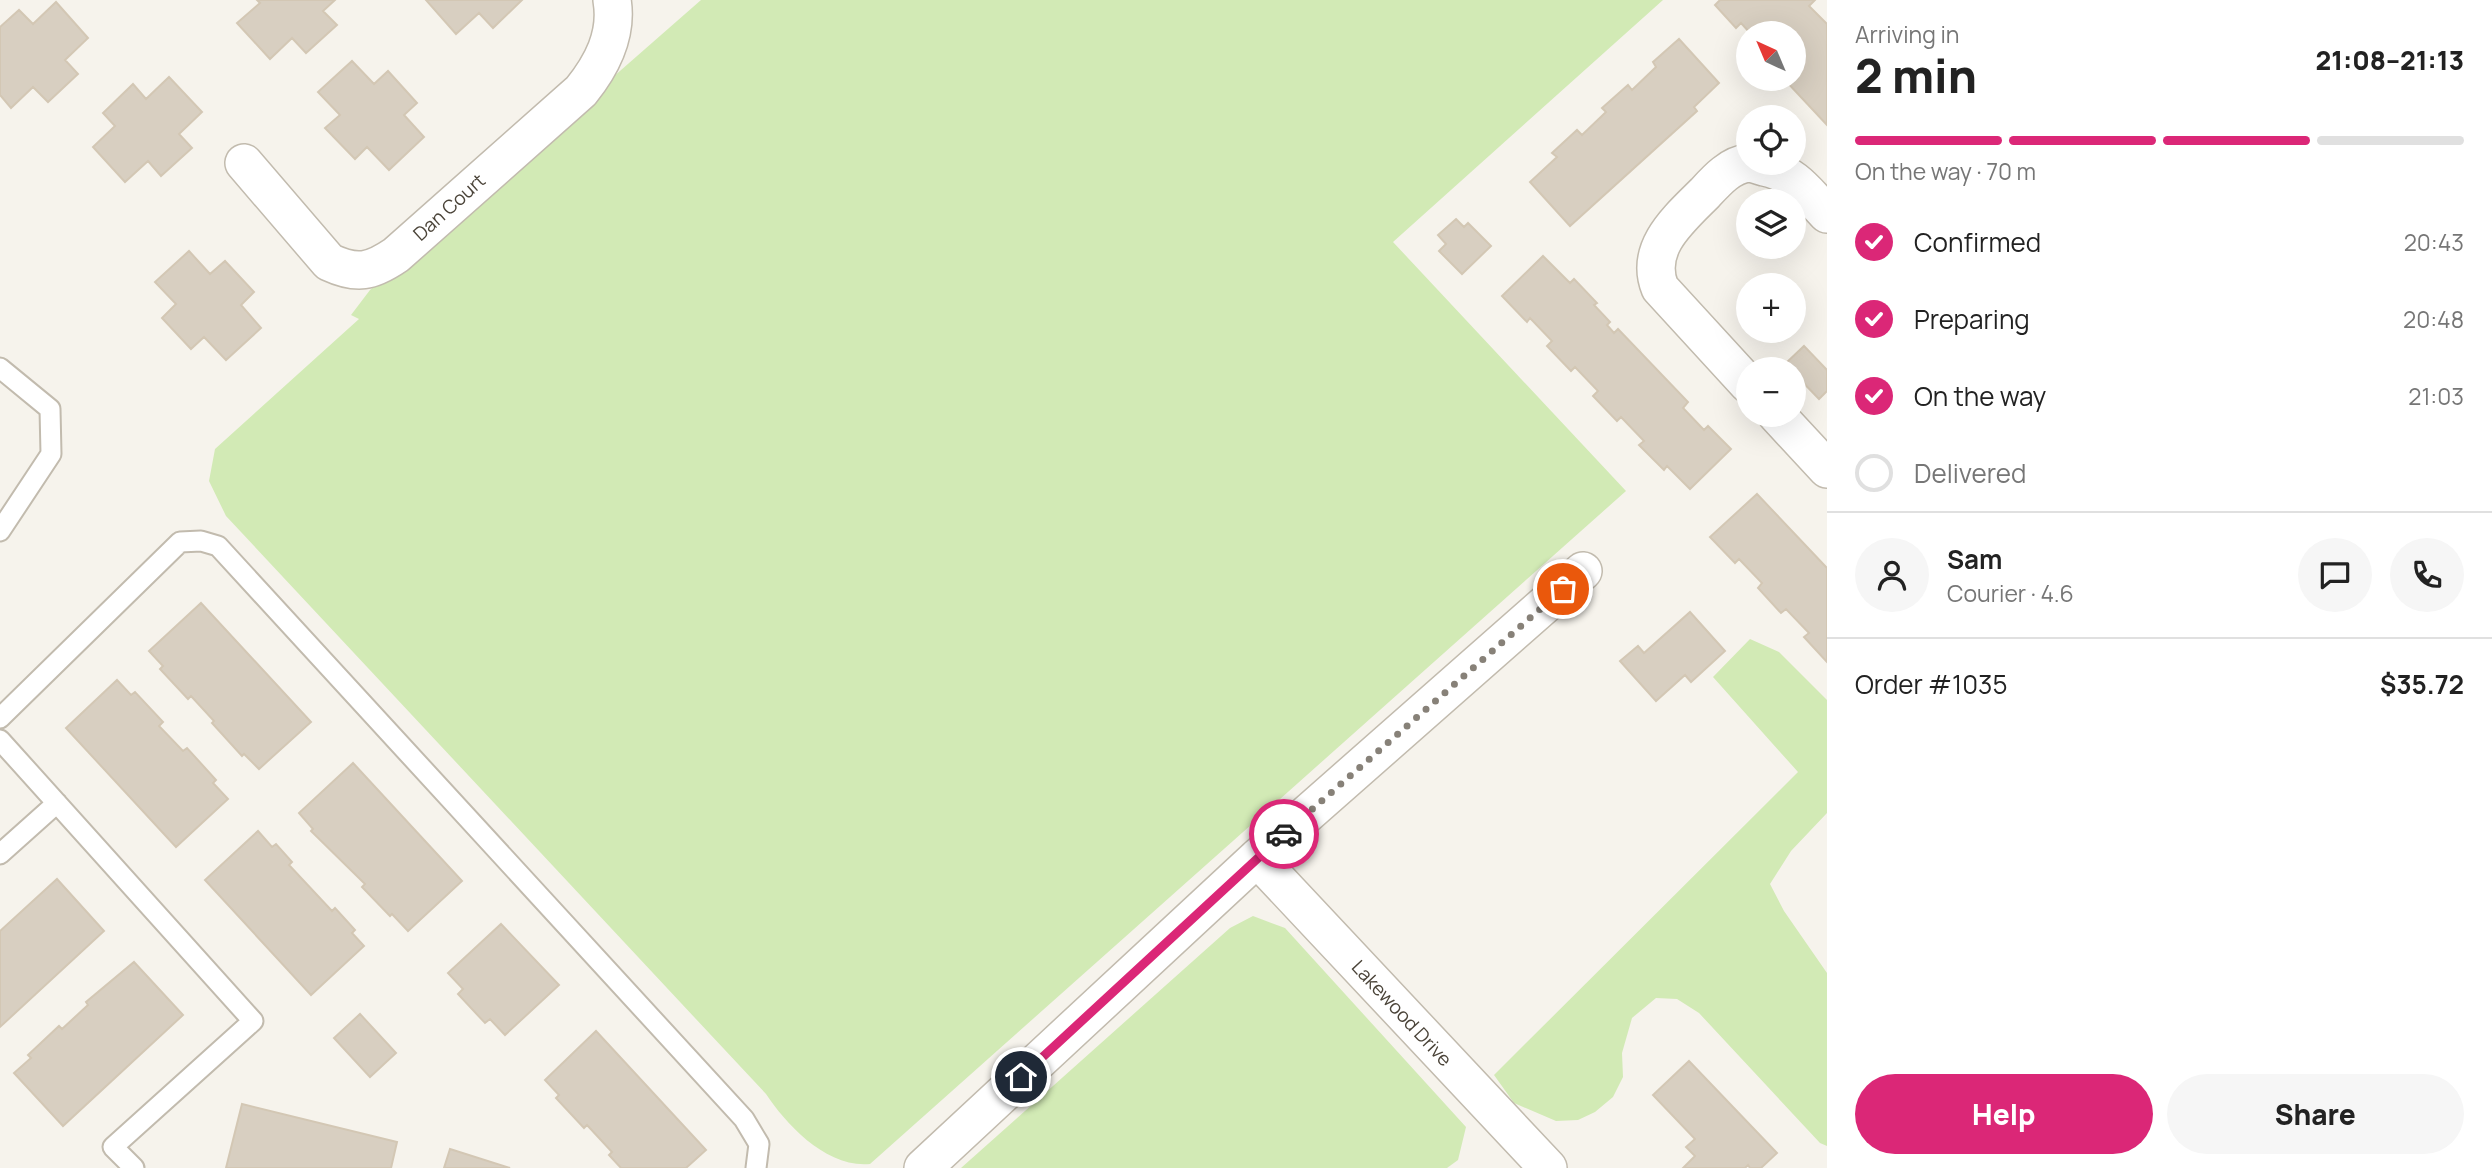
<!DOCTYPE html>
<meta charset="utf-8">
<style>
body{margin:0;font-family:Manrope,sans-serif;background:#f6f6f6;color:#222;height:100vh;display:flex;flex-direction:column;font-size:26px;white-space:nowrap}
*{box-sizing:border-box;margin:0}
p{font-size:23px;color:#767676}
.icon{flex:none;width:38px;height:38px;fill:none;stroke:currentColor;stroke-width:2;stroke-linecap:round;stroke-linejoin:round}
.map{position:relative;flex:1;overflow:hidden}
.panel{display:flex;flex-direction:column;background:#fff;width:665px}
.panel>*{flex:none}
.needle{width:46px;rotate:316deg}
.tools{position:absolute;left:1736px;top:21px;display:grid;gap:14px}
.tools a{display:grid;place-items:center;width:70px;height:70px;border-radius:50%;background:#fff;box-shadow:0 7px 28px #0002;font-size:35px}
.pin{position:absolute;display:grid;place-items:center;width:60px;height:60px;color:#fff;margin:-30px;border:4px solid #fff;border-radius:50%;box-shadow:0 2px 7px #0007}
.courier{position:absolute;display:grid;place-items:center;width:70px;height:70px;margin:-35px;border:5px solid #db2777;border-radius:50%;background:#fff;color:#222;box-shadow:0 2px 9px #0007}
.head em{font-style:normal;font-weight:800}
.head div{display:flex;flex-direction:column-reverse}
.head{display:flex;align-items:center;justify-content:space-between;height:119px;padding:0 28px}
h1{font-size:46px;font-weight:800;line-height:52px}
.bar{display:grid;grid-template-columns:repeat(4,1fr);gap:10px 7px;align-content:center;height:84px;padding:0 28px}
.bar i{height:9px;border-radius:5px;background:#e0e0e0}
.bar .current{background:#db2777}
.bar p{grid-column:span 4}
.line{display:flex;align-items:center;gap:18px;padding:0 28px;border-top:2px solid #e0e0e0}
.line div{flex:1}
.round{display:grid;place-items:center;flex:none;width:74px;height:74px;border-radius:37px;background:#f6f6f6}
ol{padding:0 28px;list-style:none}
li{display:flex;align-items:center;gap:21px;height:77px}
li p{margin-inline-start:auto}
li .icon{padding:7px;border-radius:50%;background:#db2777;color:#fff;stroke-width:4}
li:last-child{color:#767676}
li i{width:38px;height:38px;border:4px solid #e0e0e0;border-radius:50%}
.cta{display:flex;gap:14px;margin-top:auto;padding:14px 28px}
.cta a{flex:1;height:80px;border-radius:42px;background:#db2777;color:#fff;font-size:28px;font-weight:800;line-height:80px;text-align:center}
.cta a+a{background:#f6f6f6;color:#222}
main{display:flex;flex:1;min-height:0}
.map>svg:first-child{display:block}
</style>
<main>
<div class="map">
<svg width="1827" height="1168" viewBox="0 0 1827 1168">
<rect width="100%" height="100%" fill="#f6f3ec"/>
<!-- green -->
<path fill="#d2eab5" d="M701,0H1663L1393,242L1626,491L870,1164C826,1168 786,1124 766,1094L226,516L209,481L215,449L359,319L351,315L370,290Z
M1750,639L1779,652L1827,700V813L1791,851L1770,884L1784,911L1827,973V1146L1820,1143L1699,1013L1677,999L1656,998L1632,1018L1622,1053L1623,1077L1613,1097L1595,1112L1578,1120L1556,1121L1514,1103L1494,1075L1798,772L1713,677Z
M1253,916L1285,928L1466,1127L1458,1160L1447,1168H961L1230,928Z"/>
<!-- building -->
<path fill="#d8cfc1" stroke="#d3c7b4" stroke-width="2" d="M257,0H335L323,11L337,25L306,53L292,38L270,59L237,23L260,3Z
M426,0H522L493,28L479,13L456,34Z
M1720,0H1815L1809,6L1827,24V125L1784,79H1794V33H1750L1741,23L1736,28L1715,5Z
M56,2L88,38L65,60L78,74L48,102L33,87L11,108L0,95V27L19,10L33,24Z
M1679,39L1719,83L1694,107L1697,111L1570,226L1530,182L1557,157L1552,153L1577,130L1582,135L1606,112L1602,108L1628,85L1632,90L1656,67L1653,62Z
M352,61L374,84L388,71L417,103L404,115L424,137L389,170L367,147L355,159L325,128L340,115L318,92Z
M169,77L202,112L179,134L192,148L161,176L148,161L125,182L93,147L115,126L103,113L133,84L146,99Z
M1456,219L1464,227L1468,223L1491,246L1462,274L1439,251L1446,244L1438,235Z
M189,251L210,274L225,261L254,292L241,305L261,328L226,360L204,337L191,349L162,318L176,304L155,282Z
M1543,256L1570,283L1574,279L1597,303L1594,305L1610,322L1607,325L1614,333L1618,329L1688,402L1683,408L1704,430L1708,426L1731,449L1690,489L1667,466L1664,470L1639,445L1644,441L1621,417L1617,421L1593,396L1598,391L1575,367L1571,371L1547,346L1552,341L1530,318L1527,322L1502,296Z
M1804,346L1827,370V391L1819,399L1794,373V369H1790L1785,364Z
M1757,494L1827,568V662L1804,637L1809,633L1786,609L1781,613L1758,588L1762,583L1739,559L1735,563L1710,537Z
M201,603L311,722L259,769L244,754L242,756L212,723L214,721L191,696L188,699L160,669L163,666L149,651Z
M1690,612L1725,651L1691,682L1685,675L1656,701L1620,661L1638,646L1644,653Z
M117,680L131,695L135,692L163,722L159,726L183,751L187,748L216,780L213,783L228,799L176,847L66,728Z
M353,763L462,881L408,931L392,914L390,916L362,887L365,884L311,831L313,829L299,813Z
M258,831L272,847L276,844L292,862L289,865L332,911L335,908L355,930L352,933L364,946L311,995L205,880Z
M57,879L104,931L0,1027V931Z
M501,924L559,985L505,1035L490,1019L485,1023L458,994L463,989L448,973Z
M134,962L183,1015L63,1126L14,1073L31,1058L28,1055L59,1026L62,1029L88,1005L86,1002Z
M360,1014L396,1053L370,1077L334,1038Z
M596,1031L706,1150L686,1168H621L609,1155L612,1152L587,1125L584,1128L556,1098L559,1095L545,1080Z
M1689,1061L1777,1153L1761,1168H1750L1748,1165L1745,1168H1683L1695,1156L1686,1147L1695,1139L1653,1095Z
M242,1104L397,1142L391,1168H226Z
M450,1149L510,1168H444Z"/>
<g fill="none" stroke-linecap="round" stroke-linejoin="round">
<defs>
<path id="service" d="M0,368L50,409L51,454L0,531
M0,718L180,542L201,541L218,546L744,1119L759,1144L756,1168
M0,740L253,1021L113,1147L134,1168
M0,854L57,803"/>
<path id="minor" d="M244,163L329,262C357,275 371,272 396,255L581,91C602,65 618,35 612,0
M1748,384L1660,288C1644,248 1679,219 1705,193C1716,181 1730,165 1748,163C1753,163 1760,166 1764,167C1794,173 1807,193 1827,214
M1777,415L1827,469
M1257,858L1548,1168
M923,1168L1257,858L1583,571"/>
</defs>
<!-- service casing -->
<use href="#service" stroke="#c2bbae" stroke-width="23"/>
<!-- minor casing -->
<use href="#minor" stroke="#c2bbae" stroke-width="40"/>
<!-- service -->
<use href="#service" stroke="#fff" stroke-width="19"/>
<!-- minor -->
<use href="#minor" stroke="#fff" stroke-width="37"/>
</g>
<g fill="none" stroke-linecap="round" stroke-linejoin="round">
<!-- done -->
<path stroke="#878178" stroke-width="7" stroke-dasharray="0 12.6" d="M1284,834L1563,589"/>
<!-- route -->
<path stroke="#db2777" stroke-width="9" d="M1021,1077L1284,834"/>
</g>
<g text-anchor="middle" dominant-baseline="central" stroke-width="5" stroke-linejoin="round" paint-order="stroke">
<!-- street labels -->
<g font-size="19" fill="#4b4439" stroke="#fff">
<text transform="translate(449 207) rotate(-42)">Dan Court</text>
<text transform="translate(1402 1013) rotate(47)">Lakewood Drive</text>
</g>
</g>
</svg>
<div class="tools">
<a><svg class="needle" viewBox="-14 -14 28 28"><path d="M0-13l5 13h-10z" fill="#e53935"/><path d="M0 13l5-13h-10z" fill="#767676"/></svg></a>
<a><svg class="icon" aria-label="locate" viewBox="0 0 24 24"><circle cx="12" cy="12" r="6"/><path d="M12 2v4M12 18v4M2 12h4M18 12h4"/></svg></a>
<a><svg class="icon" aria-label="layers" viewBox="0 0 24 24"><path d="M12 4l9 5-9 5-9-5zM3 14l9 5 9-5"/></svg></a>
<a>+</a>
<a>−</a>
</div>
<div class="pin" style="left:1563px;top:589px;background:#ea580c"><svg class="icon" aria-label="bag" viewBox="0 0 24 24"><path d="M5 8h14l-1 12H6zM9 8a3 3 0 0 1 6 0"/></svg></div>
<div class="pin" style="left:1021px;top:1077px;background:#1f2937"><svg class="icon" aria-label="home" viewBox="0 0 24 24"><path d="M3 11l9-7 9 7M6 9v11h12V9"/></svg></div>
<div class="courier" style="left:1284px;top:834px"><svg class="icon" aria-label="car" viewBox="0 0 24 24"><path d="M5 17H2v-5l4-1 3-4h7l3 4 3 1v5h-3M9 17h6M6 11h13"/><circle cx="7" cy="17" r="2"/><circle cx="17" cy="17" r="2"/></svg></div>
</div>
<section class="panel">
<div class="head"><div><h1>2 min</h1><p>Arriving in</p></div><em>21:08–21:13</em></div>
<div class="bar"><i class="current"></i><i class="current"></i><i class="current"></i><i></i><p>On the way · 70 m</p></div>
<ol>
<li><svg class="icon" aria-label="check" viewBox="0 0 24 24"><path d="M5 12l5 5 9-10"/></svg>Confirmed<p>20:43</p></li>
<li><svg class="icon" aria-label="check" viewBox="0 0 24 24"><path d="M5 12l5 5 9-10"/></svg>Preparing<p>20:48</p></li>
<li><svg class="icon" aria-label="check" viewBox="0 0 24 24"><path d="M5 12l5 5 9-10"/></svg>On the way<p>21:03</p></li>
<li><i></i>Delivered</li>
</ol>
<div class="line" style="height:126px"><a class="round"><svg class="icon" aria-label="person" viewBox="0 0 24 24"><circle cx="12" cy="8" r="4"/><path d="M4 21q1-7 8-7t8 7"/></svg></a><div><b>Sam</b><p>Courier · 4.6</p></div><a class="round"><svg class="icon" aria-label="chat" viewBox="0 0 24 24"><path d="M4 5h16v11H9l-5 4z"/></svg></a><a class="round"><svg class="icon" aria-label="phone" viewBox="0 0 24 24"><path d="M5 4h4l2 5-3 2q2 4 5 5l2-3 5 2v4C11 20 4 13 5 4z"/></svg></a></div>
<div class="line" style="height:91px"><div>Order #1035</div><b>$35.72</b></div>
<div class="cta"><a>Help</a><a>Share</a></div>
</section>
</main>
